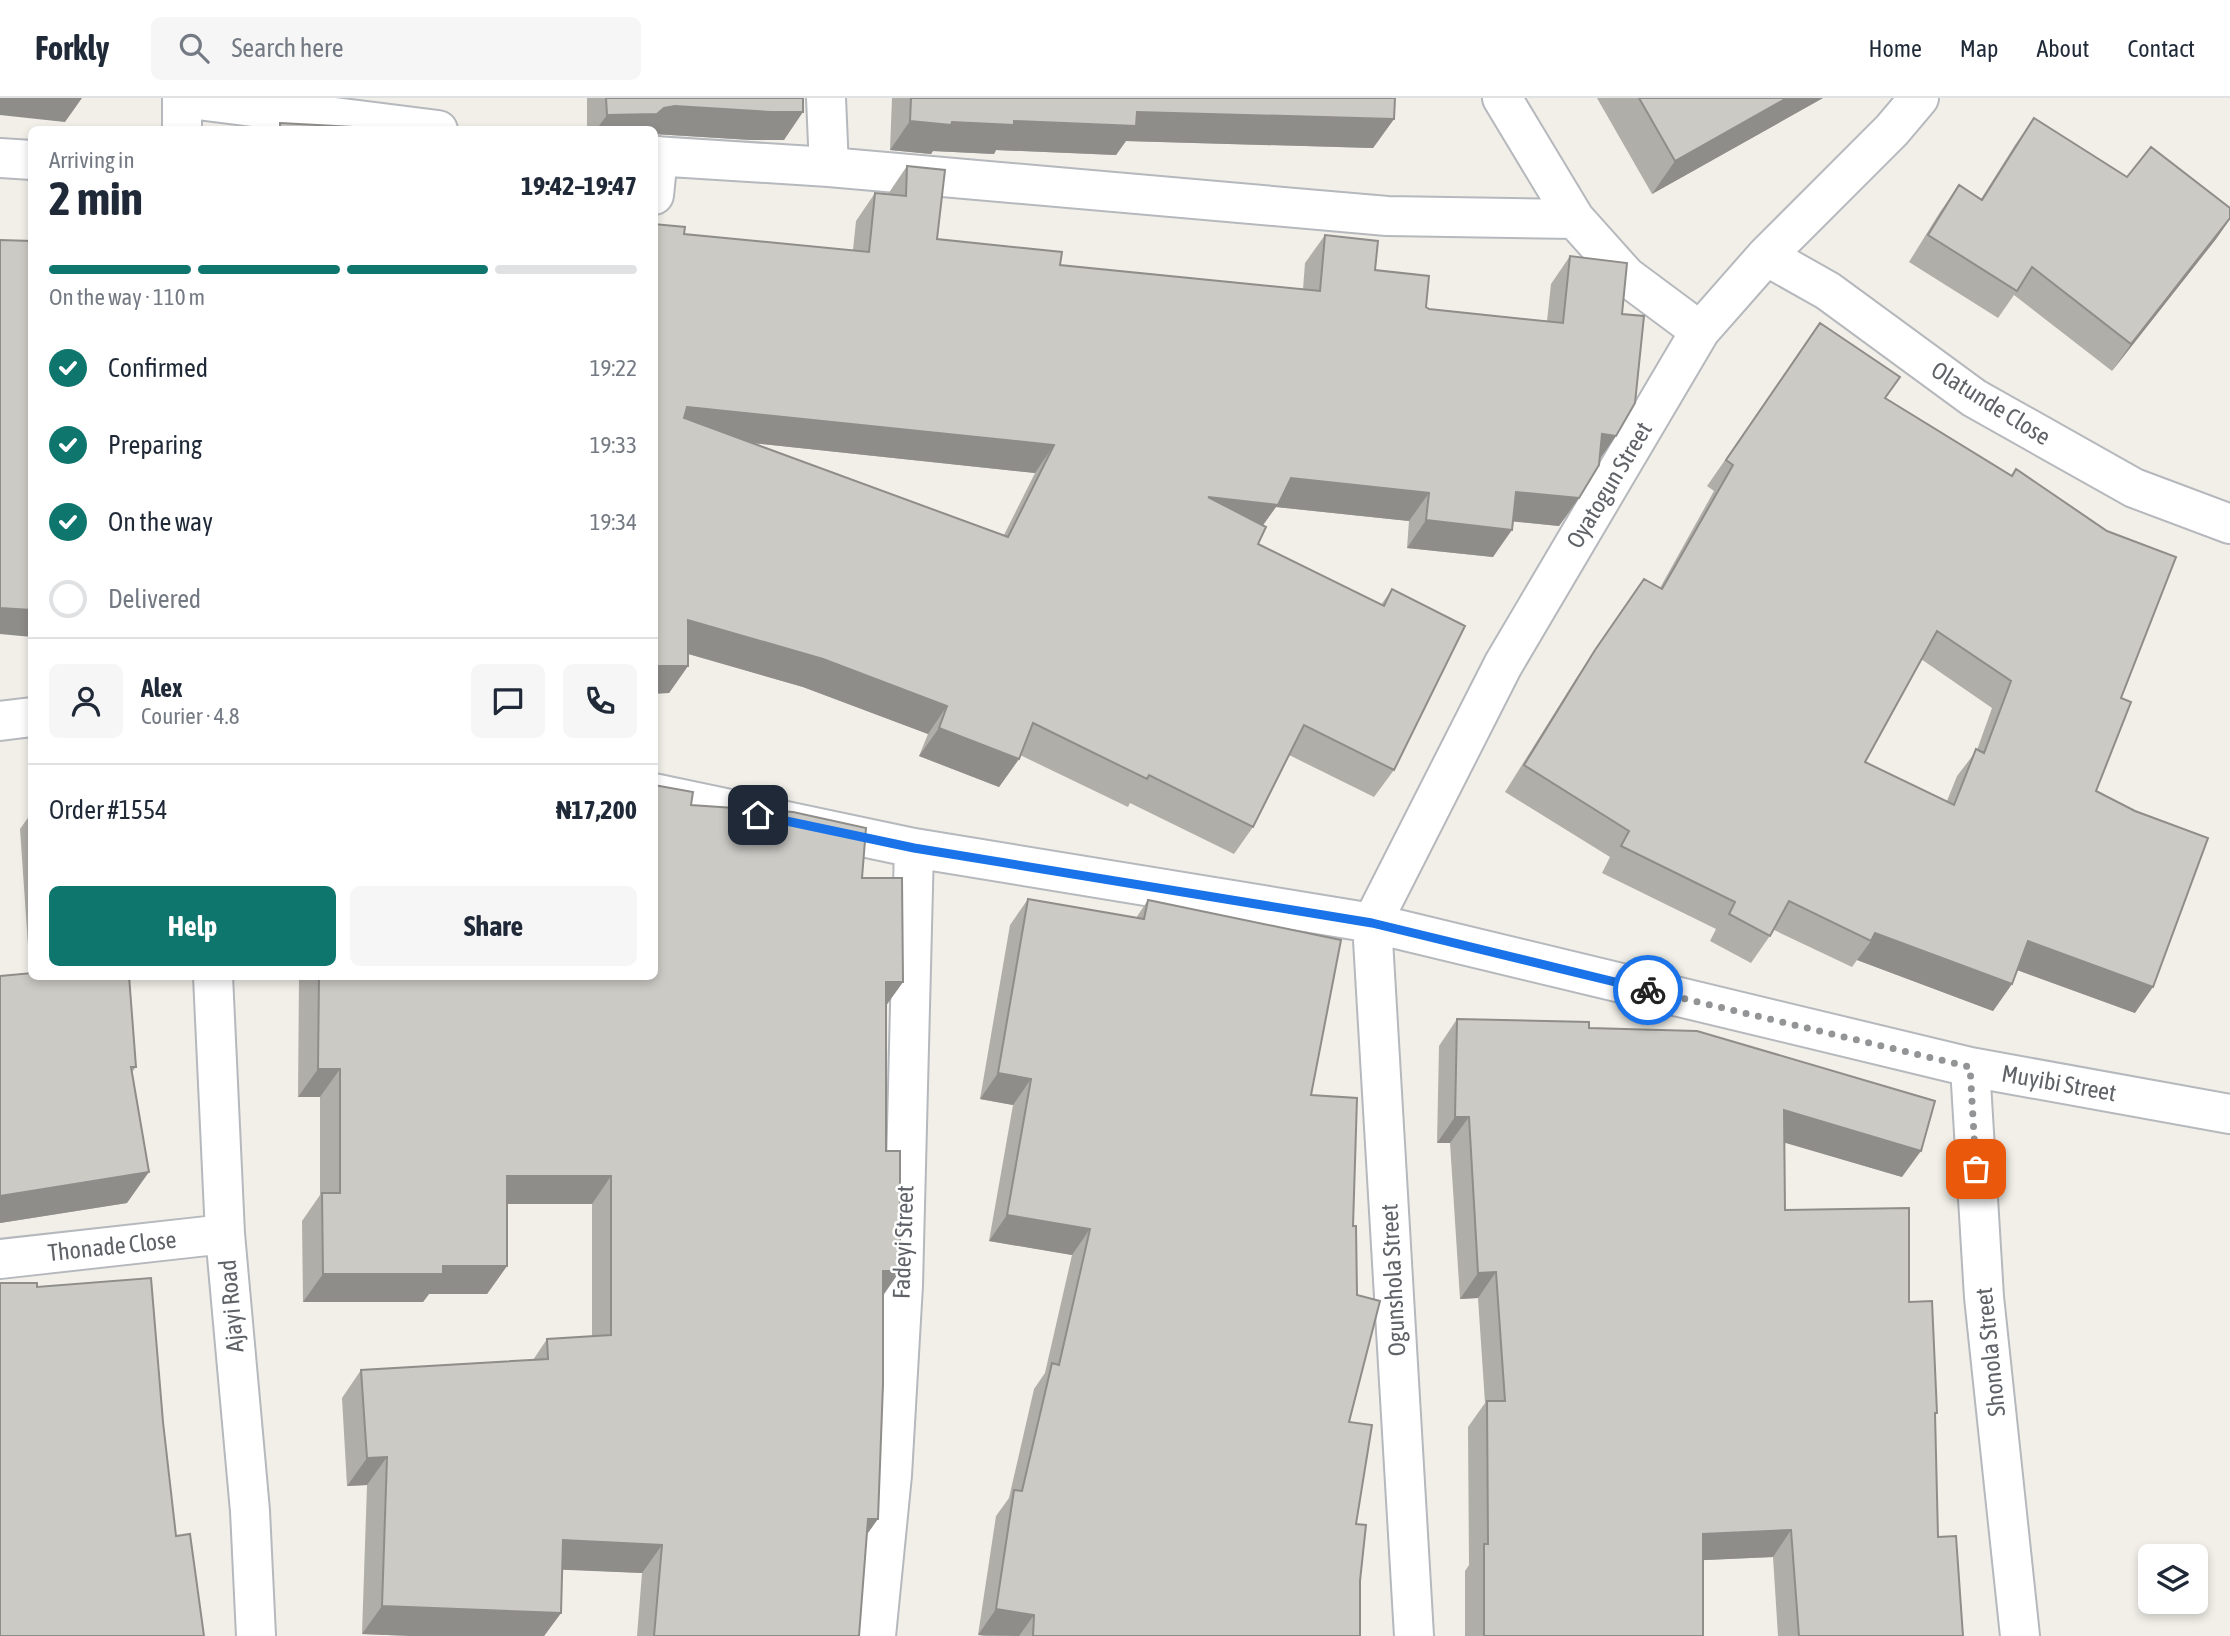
<!DOCTYPE html>
<meta charset="utf-8">
<style>
body{margin:0;font-family:"Asap Condensed",sans-serif;background:#f6f6f7;color:#1f2937;height:100vh;display:flex;flex-direction:column;font-size:26px;white-space:nowrap}
*{box-sizing:border-box;margin:0}
p{font-size:23px;color:#747a83}
.icon{flex:none;width:38px;height:38px;fill:none;stroke:currentColor;stroke-width:2;stroke-linecap:round;stroke-linejoin:round}
.map{position:relative;flex:1;overflow:hidden}
.details{position:absolute;left:28px;top:28px;width:630px;height:854px;display:flex;flex-direction:column;background:#fff;border-radius:10px;box-shadow:0 4px 10px #0003}
.details>*{flex:none}
.controls{position:absolute;left:2138px;top:1446px;display:grid;gap:14px}
.controls a{display:grid;place-items:center;width:70px;height:70px;border-radius:10px;background:#fff;box-shadow:0 4px 10px #0003;font-size:35px}
.pin{position:absolute;display:grid;place-items:center;width:60px;height:60px;color:#fff;margin:-30px;border-radius:14px;box-shadow:0 4px 10px #0006}
.courier{position:absolute;display:grid;place-items:center;width:70px;height:70px;margin:-35px;border:5px solid #1a73e8;border-radius:50%;background:#fff;color:#222;box-shadow:0 2px 9px #0007}
.headline em{font-style:normal;font-weight:700}
.headline div{display:flex;flex-direction:column-reverse}
.headline{display:flex;align-items:center;justify-content:space-between;height:119px;padding:0 21px}
h1{font-size:46px;font-weight:700;line-height:52px}
.bar{display:grid;grid-template-columns:repeat(4,1fr);gap:10px 7px;align-content:center;height:84px;padding:0 21px}
.bar i{height:9px;border-radius:5px;background:#e0e1e3}
.bar .current{background:#0f766e}
.bar p{grid-column:span 4}
.line{display:flex;align-items:center;gap:18px;padding:0 21px;border-top:2px solid #e0e1e3}
.line div{flex:1}
.round{display:grid;place-items:center;flex:none;width:74px;height:74px;border-radius:10px;background:#f6f6f7}
ol{padding:0 21px;list-style:none}
li{display:flex;align-items:center;gap:21px;height:77px}
li p{margin-inline-start:auto}
li .icon{padding:7px;border-radius:50%;background:#0f766e;color:#fff;stroke-width:4}
li:last-child{color:#747a83}
li i{width:38px;height:38px;border:4px solid #e0e1e3;border-radius:50%}
.primary-button{display:flex;gap:14px;margin-top:auto;padding:14px 21px}
.primary-button a{flex:1;height:80px;border-radius:10px;background:#0f766e;color:#fff;font-size:28px;font-weight:700;line-height:80px;text-align:center}
.primary-button a+a{background:#f6f6f7;color:#1f2937}
header{display:flex;align-items:center;gap:42px;box-sizing:border-box;height:98px;padding:0 35px;background:#fff;border-bottom:2px solid #e0e1e3}
header strong{font-size:33px}
nav{display:flex;gap:38px;margin-inline-start:auto;font-size:24px}
.search{width:490px;height:63px;background:#f6f6f7;display:flex;align-items:center;gap:18px;box-sizing:border-box;padding:0 24px;border-radius:10px;color:#747a83;font-size:26px}
.map>svg:first-child{display:block}
</style>
<header>
<strong>Forkly</strong>
<div class="search"><svg class="icon" aria-label="search" viewBox="0 0 24 24"><circle cx="10" cy="10" r="6"/><path d="M15 15l6 6"/></svg>Search here</div>
<nav><a>Home</a><a>Map</a><a>About</a><a>Contact</a></nav>
</header>
<div class="map">
<svg width="2230" height="1538" viewBox="0 0 2230 1538">
<rect width="100%" height="100%" fill="#f1efe8"/>
<g fill="none" stroke-linecap="round" stroke-linejoin="round">
<defs>
<path id="minor" d="M182,0L438,32
M182,0V32
M826,0L829,69
M1502,0L1575,121L1626,178L1700,233
M654,58L829,69L1387,118L1575,121
M0,60L32,62
M654,97L658,58
M1766,158L1828,193L1974,300L2134,390L2230,426
M0,623L32,619
M654,695L914,750L1372,825L1970,969L2230,1016
M213,878L225,1136L250,1413L256,1538
M1970,969L1984,1199L2020,1538
M0,1161L225,1136
M876,1538L892,1377L903,1187L914,750
M1414,1538L1372,825L1503,567L1700,233L1766,158L1892,32L1919,0"/>
</defs>
<!-- minor casing -->
<use href="#minor" stroke="#b5b8bc" stroke-width="42"/>
<!-- minor -->
<use href="#minor" stroke="#fff" stroke-width="38"/>
</g>
<!-- wall -->
<path fill="#afaea9" fill-rule="evenodd" d="M587,0H803L784,42H751L654,36V32H587Z
M892,0H1395L1394,21L1373,50L1126,43L1116,57L996,52L994,56L933,53L931,56L890,52Z
M1597,0H1823L1652,96Z
M2034,20L2127,79L2230,121L2216,141L2112,273L2014,197L1998,220L1909,164L1940,114L1959,87L1981,101L2015,47Z
M907,68L937,141L1060,167L1303,191L1305,165L1325,137L1429,211L1547,223L1551,186L1570,158L1599,362L1579,400L1559,428L1513,423L1493,459L1407,450L1409,423L1276,409L1263,427L1258,446L1381,507L1392,491L1394,672L1374,699L1289,657L1253,729L1234,756L1130,705L1128,709L1020,657L1019,661L999,689L919,658L928,636L803,589L688,556V568L669,595L684,136L853,152L856,123L875,95L888,96ZM753,345L1035,375L1004,437Z
M1820,225L1885,300L2121,600L2096,693L2135,915L2017,872L2012,886L1993,913L1857,862L1852,869L1774,832L1751,865L1710,843L1716,831L1602,775L1610,759L1505,694L1577,579L1644,481L1660,490L1714,393L1707,388ZM1921,561L1992,610L1977,652L1957,678L1947,703L1865,664Z
M691,707L862,780L903,884L886,907V1053L900,1173L883,1198L867,1436L859,1538H637L642,1475L562,1471L561,1515L544,1538H412L362,1536L367,1387L347,1388L342,1300L361,1272L533,1262L547,1241L592,1238V1106H507V1168L487,1196H429L423,1204H303L302,1123L320,1097V999H298L299,878H654Z
M32,714V878L136,969L132,974L127,1105L0,1125V878L30,876L20,731Z
M1028,801L1136,820L1148,802L1311,997L1353,1128L1349,1324L1360,1483V1538H984L978,1537L996,1418L1009,1400L1034,1291L1045,1275L1072,1157L989,1143L1013,1007L980,1001L1010,827Z
M1457,921L1589,930L1902,1079L1784,1044L1785,1112L1909,1204L1935,1318L1938,1439L1963,1538H1778L1773,1459L1703,1462V1538H1465V1473L1469,1467L1468,1329L1485,1305L1478,1200L1460,1201L1450,1045H1437L1439,948Z"/>
<!-- shaded-wall -->
<path fill="#8f8d8a" d="M0,0H82L65,24L0,17Z
M1787,0H1823L1652,96L1675,63Z
M675,8L803,14L784,42H751L654,36V32H596L607,17Z
M1137,14L1394,21L1373,50L1126,43L1116,57L996,52L994,56L933,53L931,56L890,52L910,23H1014Z
M2230,121L2216,141L2112,273L2131,246Z
M687,309L1054,347L1035,375L667,336Z
M1602,336L1616,338L1597,365Z
M1291,380L1429,395L1409,423L1276,409L1258,434L1208,399Z
M1516,394L1579,400L1559,428L1497,422Z
M1426,422L1512,432L1493,459L1407,450Z
M0,510L32,512V539L0,536Z
M688,522L823,561L947,608L928,636L803,589L668,550Z
M654,568H688L669,595L654,596Z
M939,630L1019,661L999,689L919,658Z
M1875,835L2012,886L1993,913L1857,862L1871,843Z
M2028,843L2153,889L2135,915L2009,869Z
M886,884H903L883,912Z
M318,971H340L320,999H298Z
M998,975L1031,981L1013,1007L980,1001Z
M1784,1012L1921,1053L1902,1079L1765,1039Z
M1455,1019H1469L1450,1045H1437Z
M149,1074L127,1105L0,1125V1098Z
M507,1078H611L592,1106H487Z
M1007,1117L1090,1131L1072,1157L989,1143Z
M443,1168H507L487,1196H429L423,1204H303L323,1176Z
M883,1173H900L880,1201Z
M1496,1174L1478,1200L1460,1201L1478,1175Z
M387,1359L367,1387L347,1388L367,1360Z
M868,1421H878L858,1449Z
M1791,1432L1773,1459L1684,1463L1703,1436Z
M563,1442L662,1447L642,1475L544,1471Z
M382,1508L561,1515L544,1538H412L362,1536Z
M996,1511L1034,1517L1019,1538L978,1537Z"/>
<!-- building -->
<path fill="#cccac5" stroke="#8f8d8a" stroke-width="2" fill-rule="evenodd" d="M606,0H803V14H771L675,8L664,10L657,16L607,17Z
M911,0H1395L1394,21L1137,14L1136,28L1014,23V27L952,24L951,27L910,23Z
M1639,0H1787L1675,63Z
M2034,20L2127,79L2151,49L2230,110V120L2131,246L2032,169L2017,193L1928,137L1959,87L1982,102Z
M280,25L409,32H280Z
M907,68L945,72L937,141L1062,154L1060,167L1320,193L1325,137L1378,143L1375,172L1429,178L1426,209L1429,211L1563,225L1570,158L1627,165L1622,216L1644,218L1635,305L1616,338L1602,336L1599,367L1579,400L1516,394L1512,432L1426,422L1429,395L1291,380L1278,407L1208,399L1266,429L1258,446L1384,508L1392,491L1465,528L1394,672L1304,627L1253,729L1149,677L1147,681L1033,625L1019,661L939,630L947,608L823,561L688,522V568H654V126L685,129L684,136L869,154L875,95L906,98ZM687,309L1054,347L1008,439L684,320Z
M0,142L32,143V512L0,510Z
M1820,225L1900,279L1885,300L2012,378L2016,371L2107,433L2176,459L2121,600L2131,604L2096,693L2135,713L2208,740L2153,889L2028,843L2012,886L1875,835L1871,843L1789,803L1770,838L1729,816L1735,804L1621,748L1629,733L1524,667L1595,552L1644,481L1662,491L1733,367L1726,362ZM1937,533L2011,583L1984,655L1976,651L1954,707L1865,664Z
M654,687L693,694L691,707L793,714L866,730L862,780H902L903,884H886V1053H900V1173H883V1286L878,1421H868L859,1538H654L662,1447L563,1442L561,1515L382,1508L387,1359L367,1360L361,1272L548,1261L547,1241L611,1237V1078H507V1168H443V1176H323L322,1095H340V971H318L319,878H654Z
M1028,801L1144,821L1148,802L1341,842L1311,997L1357,1000L1353,1128H1356L1357,1197L1380,1203L1349,1324L1372,1327L1356,1426L1366,1427L1360,1483V1538H1033L1034,1517L996,1511L1014,1392L1022,1393L1052,1265L1059,1267L1090,1131L1007,1117L1031,981L998,975Z
M32,875V878H129L136,969H131L149,1074L0,1098V878Z
M1457,921L1589,924V930L1697,933L1935,1003L1921,1053L1784,1012L1785,1112L1909,1110V1204L1932,1203L1937,1315H1935L1938,1439L1956,1438L1963,1538H1799L1791,1432L1703,1436V1538H1484V1446H1488L1487,1303H1505L1496,1174L1478,1175L1469,1019H1455Z
M151,1180L163,1324L176,1438L190,1436L204,1538H0V1185H37V1189Z"/>
<g fill="none" stroke-linecap="round" stroke-linejoin="round">
<!-- done -->
<path stroke="#929495" stroke-width="7" stroke-dasharray="0 12.6" d="M1648,892L1970,969L1976,1071"/>
<!-- route -->
<path stroke="#1a73e8" stroke-width="9" d="M758,717L914,750L1372,825L1648,892"/>
</g>
<g text-anchor="middle" dominant-baseline="central" stroke-width="5" stroke-linejoin="round" paint-order="stroke">
<!-- street labels -->
<g font-size="24" fill="#5f6368" stroke="#fff">
<text transform="translate(1991 305) rotate(32)">Olatunde Close</text>
<text transform="translate(1609 387) rotate(-59)">Oyatogun Street</text>
<text transform="translate(2059 985) rotate(10)">Muyibi Street</text>
<text transform="translate(903 1144) rotate(-88)">Fadeyi Street</text>
<text transform="translate(112 1148) rotate(-6)">Thonade Close</text>
<text transform="translate(1393 1182) rotate(-93)">Ogunshola Street</text>
<text transform="translate(231 1208) rotate(-95)">Ajayi Road</text>
<text transform="translate(1990 1254) rotate(-96)">Shonola Street</text>
</g>
</g>
</svg>
<div class="controls">
<a><svg class="icon" aria-label="layers" viewBox="0 0 24 24"><path d="M12 4l9 5-9 5-9-5zM3 14l9 5 9-5"/></svg></a>
</div>
<div class="pin" style="left:1976px;top:1071px;background:#ea580c"><svg class="icon" aria-label="bag" viewBox="0 0 24 24"><path d="M5 8h14l-1 12H6zM9 8a3 3 0 0 1 6 0"/></svg></div>
<div class="pin" style="left:758px;top:717px;background:#1f2937"><svg class="icon" aria-label="home" viewBox="0 0 24 24"><path d="M3 11l9-7 9 7M6 9v11h12V9"/></svg></div>
<div class="courier" style="left:1648px;top:892px"><svg class="icon" aria-label="bike" viewBox="0 0 24 24"><circle cx="6" cy="16" r="4"/><circle cx="18" cy="16" r="4"/><path d="M6 16l4-8h5l3 8M10 8l3 8H6M13 5h3"/></svg></div>
<section class="details">
<div class="headline"><div><h1>2 min</h1><p>Arriving in</p></div><em>19:42–19:47</em></div>
<div class="bar"><i class="current"></i><i class="current"></i><i class="current"></i><i></i><p>On the way · 110 m</p></div>
<ol>
<li><svg class="icon" aria-label="check" viewBox="0 0 24 24"><path d="M5 12l5 5 9-10"/></svg>Confirmed<p>19:22</p></li>
<li><svg class="icon" aria-label="check" viewBox="0 0 24 24"><path d="M5 12l5 5 9-10"/></svg>Preparing<p>19:33</p></li>
<li><svg class="icon" aria-label="check" viewBox="0 0 24 24"><path d="M5 12l5 5 9-10"/></svg>On the way<p>19:34</p></li>
<li><i></i>Delivered</li>
</ol>
<div class="line" style="height:126px"><a class="round"><svg class="icon" aria-label="person" viewBox="0 0 24 24"><circle cx="12" cy="8" r="4"/><path d="M4 21q1-7 8-7t8 7"/></svg></a><div><b>Alex</b><p>Courier · 4.8</p></div><a class="round"><svg class="icon" aria-label="chat" viewBox="0 0 24 24"><path d="M4 5h16v11H9l-5 4z"/></svg></a><a class="round"><svg class="icon" aria-label="phone" viewBox="0 0 24 24"><path d="M5 4h4l2 5-3 2q2 4 5 5l2-3 5 2v4C11 20 4 13 5 4z"/></svg></a></div>
<div class="line" style="height:91px"><div>Order #1554</div><b>₦17,200</b></div>
<div class="primary-button"><a>Help</a><a>Share</a></div>
</section>
</div>
